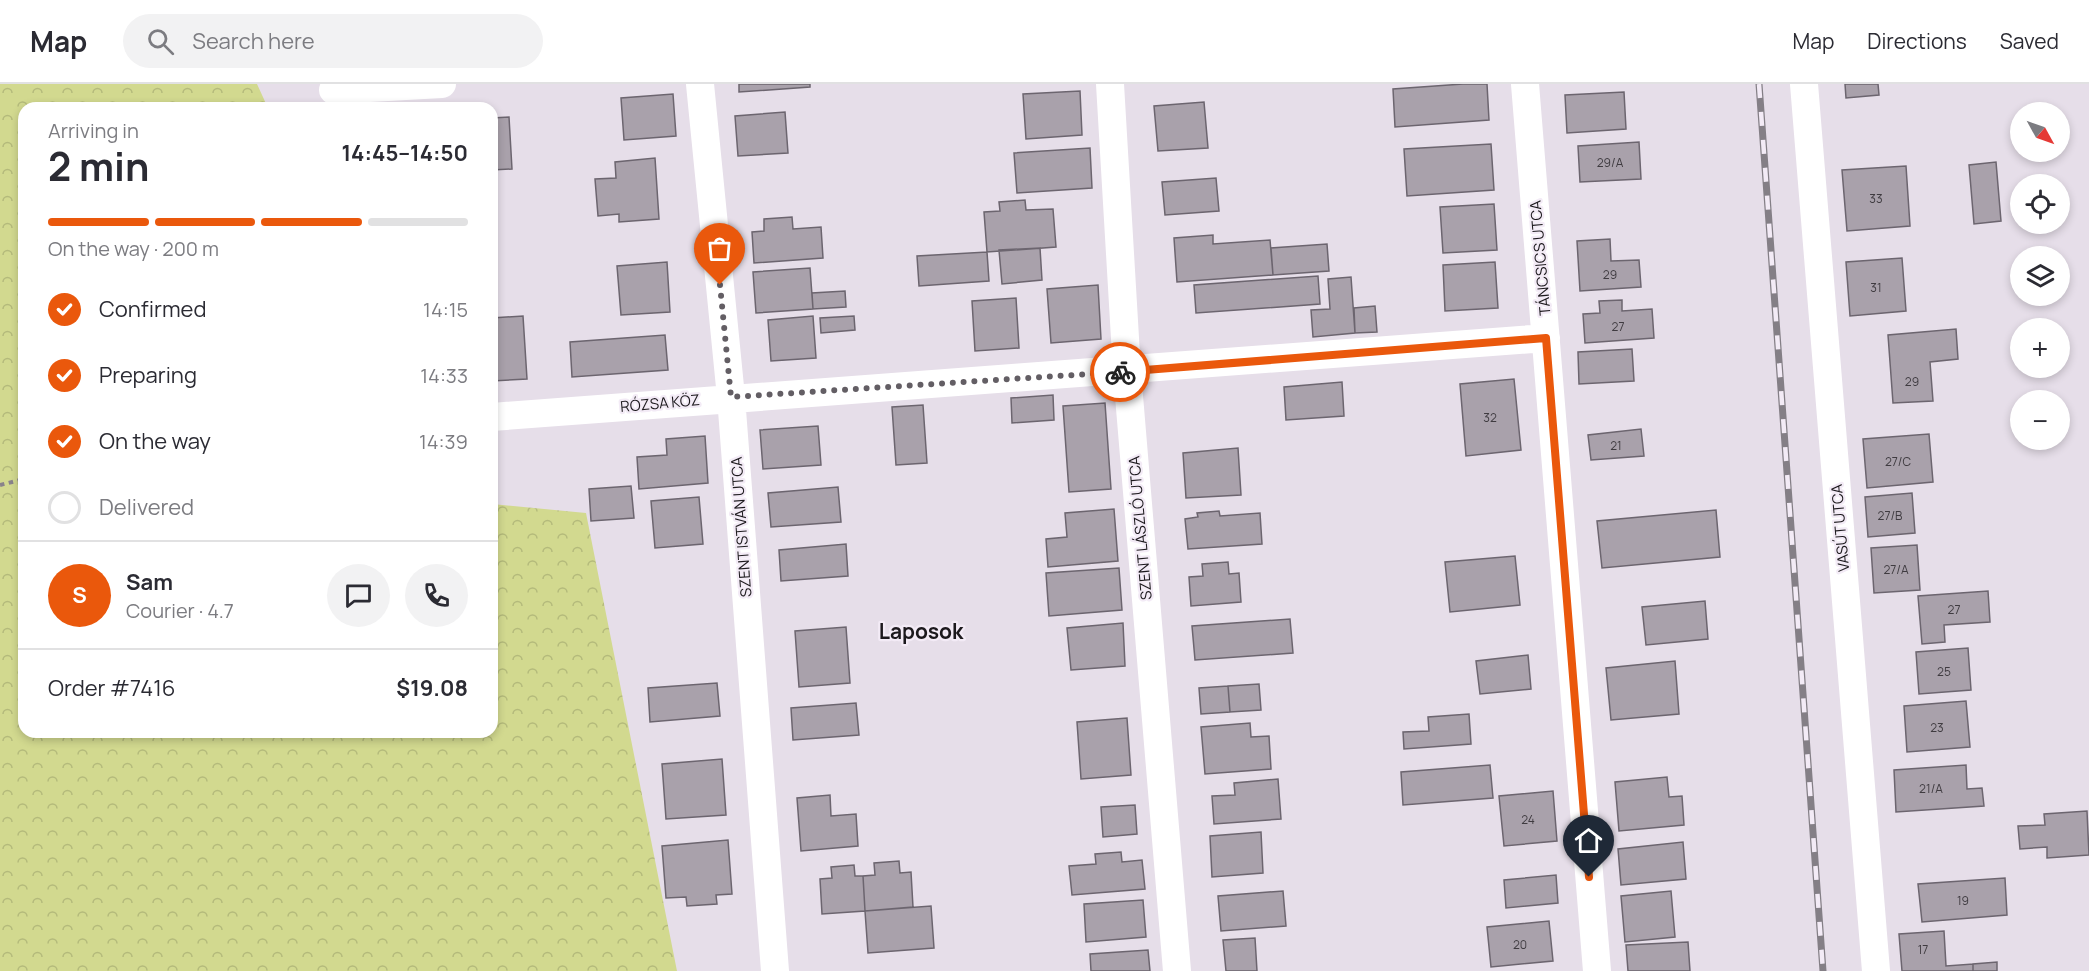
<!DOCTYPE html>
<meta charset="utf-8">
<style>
body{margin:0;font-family:Manrope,sans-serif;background:#f2f2f3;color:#2b2b33;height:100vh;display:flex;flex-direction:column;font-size:22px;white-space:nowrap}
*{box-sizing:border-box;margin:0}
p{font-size:20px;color:#7c7c81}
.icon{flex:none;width:33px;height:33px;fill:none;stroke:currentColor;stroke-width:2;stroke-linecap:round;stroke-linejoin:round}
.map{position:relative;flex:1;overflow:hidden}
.side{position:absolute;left:18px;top:18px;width:480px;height:636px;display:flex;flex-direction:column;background:#fff;border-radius:18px;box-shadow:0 3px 9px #0003}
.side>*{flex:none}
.needle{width:39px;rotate:130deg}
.tools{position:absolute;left:2010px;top:18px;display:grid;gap:12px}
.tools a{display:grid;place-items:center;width:60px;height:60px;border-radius:50%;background:#fff;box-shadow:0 3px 9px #0003;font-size:30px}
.pin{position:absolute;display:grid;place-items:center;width:51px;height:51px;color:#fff;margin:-62px -26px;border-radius:50% 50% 50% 0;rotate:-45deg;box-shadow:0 0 6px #0007}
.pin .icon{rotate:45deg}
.courier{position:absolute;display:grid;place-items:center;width:60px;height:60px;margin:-30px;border:4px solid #ea580c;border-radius:50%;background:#fff;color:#222;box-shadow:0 2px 8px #0007}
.headline em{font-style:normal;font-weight:700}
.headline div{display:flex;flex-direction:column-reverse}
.headline{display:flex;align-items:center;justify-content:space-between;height:102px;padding:0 30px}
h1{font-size:39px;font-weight:700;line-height:45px}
.bar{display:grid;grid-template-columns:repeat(4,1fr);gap:9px 6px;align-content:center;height:72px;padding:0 30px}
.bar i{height:8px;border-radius:4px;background:#e1e1e2}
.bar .selected{background:#ea580c}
.bar p{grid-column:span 4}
.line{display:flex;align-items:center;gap:15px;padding:0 30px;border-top:2px solid #e1e1e2}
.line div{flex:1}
.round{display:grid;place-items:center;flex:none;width:63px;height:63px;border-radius:32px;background:#f2f2f3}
ol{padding:0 30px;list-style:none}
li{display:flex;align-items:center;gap:18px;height:66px}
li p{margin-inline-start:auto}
li .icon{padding:6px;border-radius:50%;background:#ea580c;color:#fff;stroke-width:4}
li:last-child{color:#7c7c81}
li i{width:33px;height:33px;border:3px solid #e1e1e2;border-radius:50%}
header{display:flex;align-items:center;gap:36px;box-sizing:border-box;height:84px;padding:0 30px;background:#fff;border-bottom:2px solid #e1e1e2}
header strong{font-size:28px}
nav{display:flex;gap:33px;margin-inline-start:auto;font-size:21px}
.search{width:420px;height:54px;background:#f2f2f3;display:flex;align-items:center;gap:15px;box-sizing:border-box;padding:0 21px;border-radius:33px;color:#7c7c81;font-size:22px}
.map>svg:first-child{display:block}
</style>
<header>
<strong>Map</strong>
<div class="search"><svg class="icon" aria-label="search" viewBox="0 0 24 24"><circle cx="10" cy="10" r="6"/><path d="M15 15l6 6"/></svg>Search here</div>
<nav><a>Map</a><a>Directions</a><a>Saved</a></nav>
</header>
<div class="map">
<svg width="2089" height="887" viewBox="0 0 2089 887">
<defs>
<pattern id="forest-crowns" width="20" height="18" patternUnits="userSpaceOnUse" patternTransform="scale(1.5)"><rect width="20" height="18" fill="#d2d98f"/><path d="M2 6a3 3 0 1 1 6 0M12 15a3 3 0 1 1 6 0" fill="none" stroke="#b4ba7b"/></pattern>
</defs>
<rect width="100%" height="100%" fill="#e6dee9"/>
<!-- forest -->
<path fill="url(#forest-crowns)" d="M0,0H257L268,24H24V648H492V420L586,429L677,887H0Z"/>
<!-- building -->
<path fill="#a9a1ab" stroke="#6c656f" stroke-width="1.5" d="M739,0H810V3L739,8Z
M1463,0H1487L1489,36L1395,43L1393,5Z
M1845,0H1878L1879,11L1846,14Z
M1080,7L1082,51L1026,55L1023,10Z
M1624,8L1626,45L1567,49L1565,11Z
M673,10L676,52L624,56L621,14Z
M1204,18L1208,64L1158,67L1154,22Z
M785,28L788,69L738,72L735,32Z
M509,33L512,85L492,86V34Z
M1639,58L1641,95L1580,98L1578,62Z
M1491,60L1494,106L1407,112L1404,65Z
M1090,64L1092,104L1017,109L1014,69Z
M655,74L659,135L619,138V130L598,132L595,95L616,94L615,78Z
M1996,78L2001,137L1974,140L1969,81Z
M1906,82L1910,142L1847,147L1842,86Z
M1216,94L1219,127L1165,131L1162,98Z
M1025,116L1026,126L1053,125L1056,163L987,168L984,128L1000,127L999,118Z
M1494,120L1497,166L1443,169L1440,123Z
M792,133L793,145L821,143L823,174L754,179L752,148L764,147V135Z
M1213,151V160L1270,156L1273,191L1177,198L1174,154Z
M1610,155L1611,177L1639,176L1641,203L1580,207L1577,157Z
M1327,160L1329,187L1273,191L1271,164Z
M1040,164L1042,196L1002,200L999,166Z
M987,168L989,197L919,202L917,172Z
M1902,174L1906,227L1850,232L1846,178Z
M667,178L670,228L621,231L617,182Z
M1495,178L1498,224L1445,227L1443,181Z
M810,184L813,225L756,229L753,188Z
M1318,192L1320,220L1196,229L1194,201Z
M1351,193L1355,249L1313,253L1311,226L1330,225L1328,195Z
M1098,201L1101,255L1051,259L1047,205Z
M845,207L846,223L813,225L812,209Z
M1016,214L1019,264L975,267L972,217Z
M1622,216V227L1652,225L1654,254L1585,259L1583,230L1600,229L1599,217Z
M1375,222L1377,248L1355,249L1354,224Z
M523,232L527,295L492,297V234Z
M813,232L816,274L771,277L768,236Z
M854,232L855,246L821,249L820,234Z
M1956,245L1958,275L1930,278L1933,317L1893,319L1888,251Z
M665,251L668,286L572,293L570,258Z
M1632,265L1634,297L1579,300L1578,268Z
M1514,295L1521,366L1466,372L1460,300Z
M1342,298L1344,332L1286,336L1284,303Z
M1053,311L1054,336L1012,339L1011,314Z
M1105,319L1111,405L1069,408L1063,322Z
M923,321L927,379L896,381L892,323Z
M818,342L821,381L763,385L760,346Z
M1641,345L1644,372L1591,376L1588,351Z
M1929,350L1933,398L1867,404L1863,355Z
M705,352L708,399L639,405L637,373L667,371L666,355Z
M1238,364L1241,411L1186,414L1183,369Z
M631,402L634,434L591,437L589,405Z
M838,403L841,438L771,443L768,409Z
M1912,409L1915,449L1868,453L1865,413Z
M699,413L703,460L655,464L651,417Z
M1114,425L1118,477L1048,483L1046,455L1067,453L1065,429Z
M1716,426L1720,473L1602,484L1597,437Z
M1219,427L1220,432L1260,429L1262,460L1188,465L1185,435L1198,433L1197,429Z
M846,460L848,492L781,497L779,466Z
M1917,461L1920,506L1874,509L1871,464Z
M1515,472L1520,521L1450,528L1445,478Z
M1228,478L1229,490L1239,489L1241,518L1191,522L1189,493L1203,492L1202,480Z
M1119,484L1122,526L1049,532L1046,489Z
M1988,507L1990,538L1944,541L1945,558L1922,560L1918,512Z
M1705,517L1708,555L1646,561L1642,523Z
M1290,535L1293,569L1195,576L1192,542Z
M1123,539L1125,582L1071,586L1067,544Z
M846,543L850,599L799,603L795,547Z
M1968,564L1971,606L1919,610L1916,568Z
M1528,571L1531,605L1480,610L1476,577Z
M1675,577L1679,630L1611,636L1606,584Z
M717,599L720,632L650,638L648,604Z
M1259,600L1261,626L1230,628L1228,602Z
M1228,602L1230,628L1201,630L1199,604Z
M1966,617L1970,663L1907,668L1904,622Z
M856,619L859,651L793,656L791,624Z
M1469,630L1471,660L1404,665L1403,648L1429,647L1428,633Z
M1127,634L1131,691L1081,695L1077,638Z
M1250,639L1251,653L1269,652L1271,685L1205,690L1201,643Z
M722,675L726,731L666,735L662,680Z
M1490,681L1493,714L1403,721L1401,688Z
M1966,681L1967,705L1982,704L1984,722L1896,728L1894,686Z
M1667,693L1669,713L1682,712L1684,741L1619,747L1615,698Z
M1278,695L1281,735L1214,740L1212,712L1235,711L1234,699Z
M1553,707L1557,757L1504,762L1499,712Z
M830,711L831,732L856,730L858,762L801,767L797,714Z
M1135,721L1137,750L1103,753L1101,723Z
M2087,727L2089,771L2047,774V763L2020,765L2018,742L2045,741L2044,730Z
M1261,748L1263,789L1212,793L1210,752Z
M728,756L732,810L716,811L717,820L687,822L686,813L666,814L662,762Z
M1683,758L1686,795L1621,801L1618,765Z
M1121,768L1122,778L1142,776L1145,805L1072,811L1069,782L1096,780L1095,770Z
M899,777L900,789L911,788L913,823L865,827L863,792L875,791L874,779Z
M854,781L855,792H863L865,827L822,830L820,795L832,794L831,783Z
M1556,791L1558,819L1506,824L1504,796Z
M2005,794L2007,831L1922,838L1918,800Z
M1283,807L1286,842L1221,847L1218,812Z
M1671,807L1675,853L1625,858L1621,812Z
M1143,816L1146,853L1086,858L1084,820Z
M931,822L934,864L868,869L865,827Z
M1549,837L1553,877L1491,883L1487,843Z
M1944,847L1946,882L1973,880V887H1902L1899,850Z
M1255,854L1257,887H1226L1223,856Z
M1688,858L1690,887H1628L1626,861Z
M1148,866L1150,887H1091L1090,870Z
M1997,878V887H1973V880Z"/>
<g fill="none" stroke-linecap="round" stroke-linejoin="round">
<!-- path -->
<path stroke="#89838b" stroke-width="4" stroke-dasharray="4.5 4.5" stroke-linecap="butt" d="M0,401L24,395"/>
<!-- street -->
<path stroke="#fff" stroke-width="28" d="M700,0L731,313L775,887
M1110,0L1127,288L1177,887
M1525,0L1597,887
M1804,0L1876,887
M333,6L442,0
M492,333C843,304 1195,283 1546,254"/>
<defs>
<path id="rail" d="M1759,0L1823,887"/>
</defs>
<!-- rail casing -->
<use href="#rail" stroke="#847f86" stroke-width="7"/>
<!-- rail -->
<use href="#rail" stroke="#f3ebf6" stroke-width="4.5" stroke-dasharray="14" stroke-linecap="butt"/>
</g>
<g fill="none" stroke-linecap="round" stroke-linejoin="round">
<!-- done -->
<path stroke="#635e64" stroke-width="6" stroke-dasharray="0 10.8" d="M720,201L731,313L1120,288"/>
<!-- route -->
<path stroke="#ea580c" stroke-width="8" d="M1120,288L1546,254L1589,793"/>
</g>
<g text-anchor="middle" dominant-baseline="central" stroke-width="4.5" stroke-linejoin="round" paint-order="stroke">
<!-- number labels -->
<g font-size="12" fill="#3f3b40">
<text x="1610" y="78">29/A</text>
<text x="1876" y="114">33</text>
<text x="1610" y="190">29</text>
<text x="1876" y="203">31</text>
<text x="1618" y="242">27</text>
<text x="1912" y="297">29</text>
<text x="1490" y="333">32</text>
<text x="1616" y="361">21</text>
<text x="1898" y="377">27/C</text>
<text x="1890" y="431">27/B</text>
<text x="1896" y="485">27/A</text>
<text x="1954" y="525">27</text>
<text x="1944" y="587">25</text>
<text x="1937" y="643">23</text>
<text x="1931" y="704">21/A</text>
<text x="1528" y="735">24</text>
<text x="1963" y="816">19</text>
<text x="1520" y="860">20</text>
<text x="1923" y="865">17</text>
</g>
<!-- street labels -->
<g font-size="15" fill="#1c191d" stroke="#f3ebf6">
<text transform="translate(1540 174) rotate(-95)">TÁNCSICS UTCA</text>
<text transform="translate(660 319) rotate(-5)">RÓZSA KÖZ</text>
<text transform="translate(741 443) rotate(-94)">SZENT ISTVÁN UTCA</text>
<text transform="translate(1140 444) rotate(-95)">SZENT LÁSZLÓ UTCA</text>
<text transform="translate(1840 444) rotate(-95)">VASÚT UTCA</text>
</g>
<!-- district labels -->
<g font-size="21" font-weight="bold" fill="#1c191d" stroke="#f3ebf6">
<text x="921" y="547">Laposok</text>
</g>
</g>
</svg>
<div class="tools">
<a><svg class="needle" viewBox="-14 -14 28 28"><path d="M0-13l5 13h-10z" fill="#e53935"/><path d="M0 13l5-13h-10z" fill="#7c7c81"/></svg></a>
<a><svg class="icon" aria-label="locate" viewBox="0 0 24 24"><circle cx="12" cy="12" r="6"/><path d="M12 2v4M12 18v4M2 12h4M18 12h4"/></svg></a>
<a><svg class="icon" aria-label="layers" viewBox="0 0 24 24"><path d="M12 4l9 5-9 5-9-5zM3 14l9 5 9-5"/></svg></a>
<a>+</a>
<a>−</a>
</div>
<div class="pin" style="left:720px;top:201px;background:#ea580c"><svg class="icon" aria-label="bag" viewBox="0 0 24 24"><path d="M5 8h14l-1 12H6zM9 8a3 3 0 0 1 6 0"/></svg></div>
<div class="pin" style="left:1589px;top:793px;background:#1f2937"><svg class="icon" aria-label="home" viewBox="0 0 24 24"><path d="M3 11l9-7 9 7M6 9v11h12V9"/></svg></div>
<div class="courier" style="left:1120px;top:288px"><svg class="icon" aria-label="bike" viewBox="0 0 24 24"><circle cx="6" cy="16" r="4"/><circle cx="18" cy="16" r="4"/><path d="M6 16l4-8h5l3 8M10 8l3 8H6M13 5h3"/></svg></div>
<section class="side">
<div class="headline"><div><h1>2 min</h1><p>Arriving in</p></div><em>14:45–14:50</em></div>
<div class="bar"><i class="selected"></i><i class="selected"></i><i class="selected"></i><i></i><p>On the way · 200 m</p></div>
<ol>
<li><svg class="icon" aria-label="check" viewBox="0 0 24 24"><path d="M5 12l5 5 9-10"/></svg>Confirmed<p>14:15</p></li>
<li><svg class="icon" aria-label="check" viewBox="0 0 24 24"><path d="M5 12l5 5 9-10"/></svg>Preparing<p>14:33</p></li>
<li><svg class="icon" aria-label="check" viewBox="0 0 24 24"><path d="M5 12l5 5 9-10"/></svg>On the way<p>14:39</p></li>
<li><i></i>Delivered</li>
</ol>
<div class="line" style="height:108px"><b class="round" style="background:#ea580c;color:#fff">S</b><div><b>Sam</b><p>Courier · 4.7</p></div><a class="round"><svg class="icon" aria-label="chat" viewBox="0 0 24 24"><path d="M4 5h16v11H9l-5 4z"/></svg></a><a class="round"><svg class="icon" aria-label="phone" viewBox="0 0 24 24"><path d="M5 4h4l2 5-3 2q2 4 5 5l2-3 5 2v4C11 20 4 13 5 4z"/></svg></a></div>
<div class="line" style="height:78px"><div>Order #7416</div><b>$19.08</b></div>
</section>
</div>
